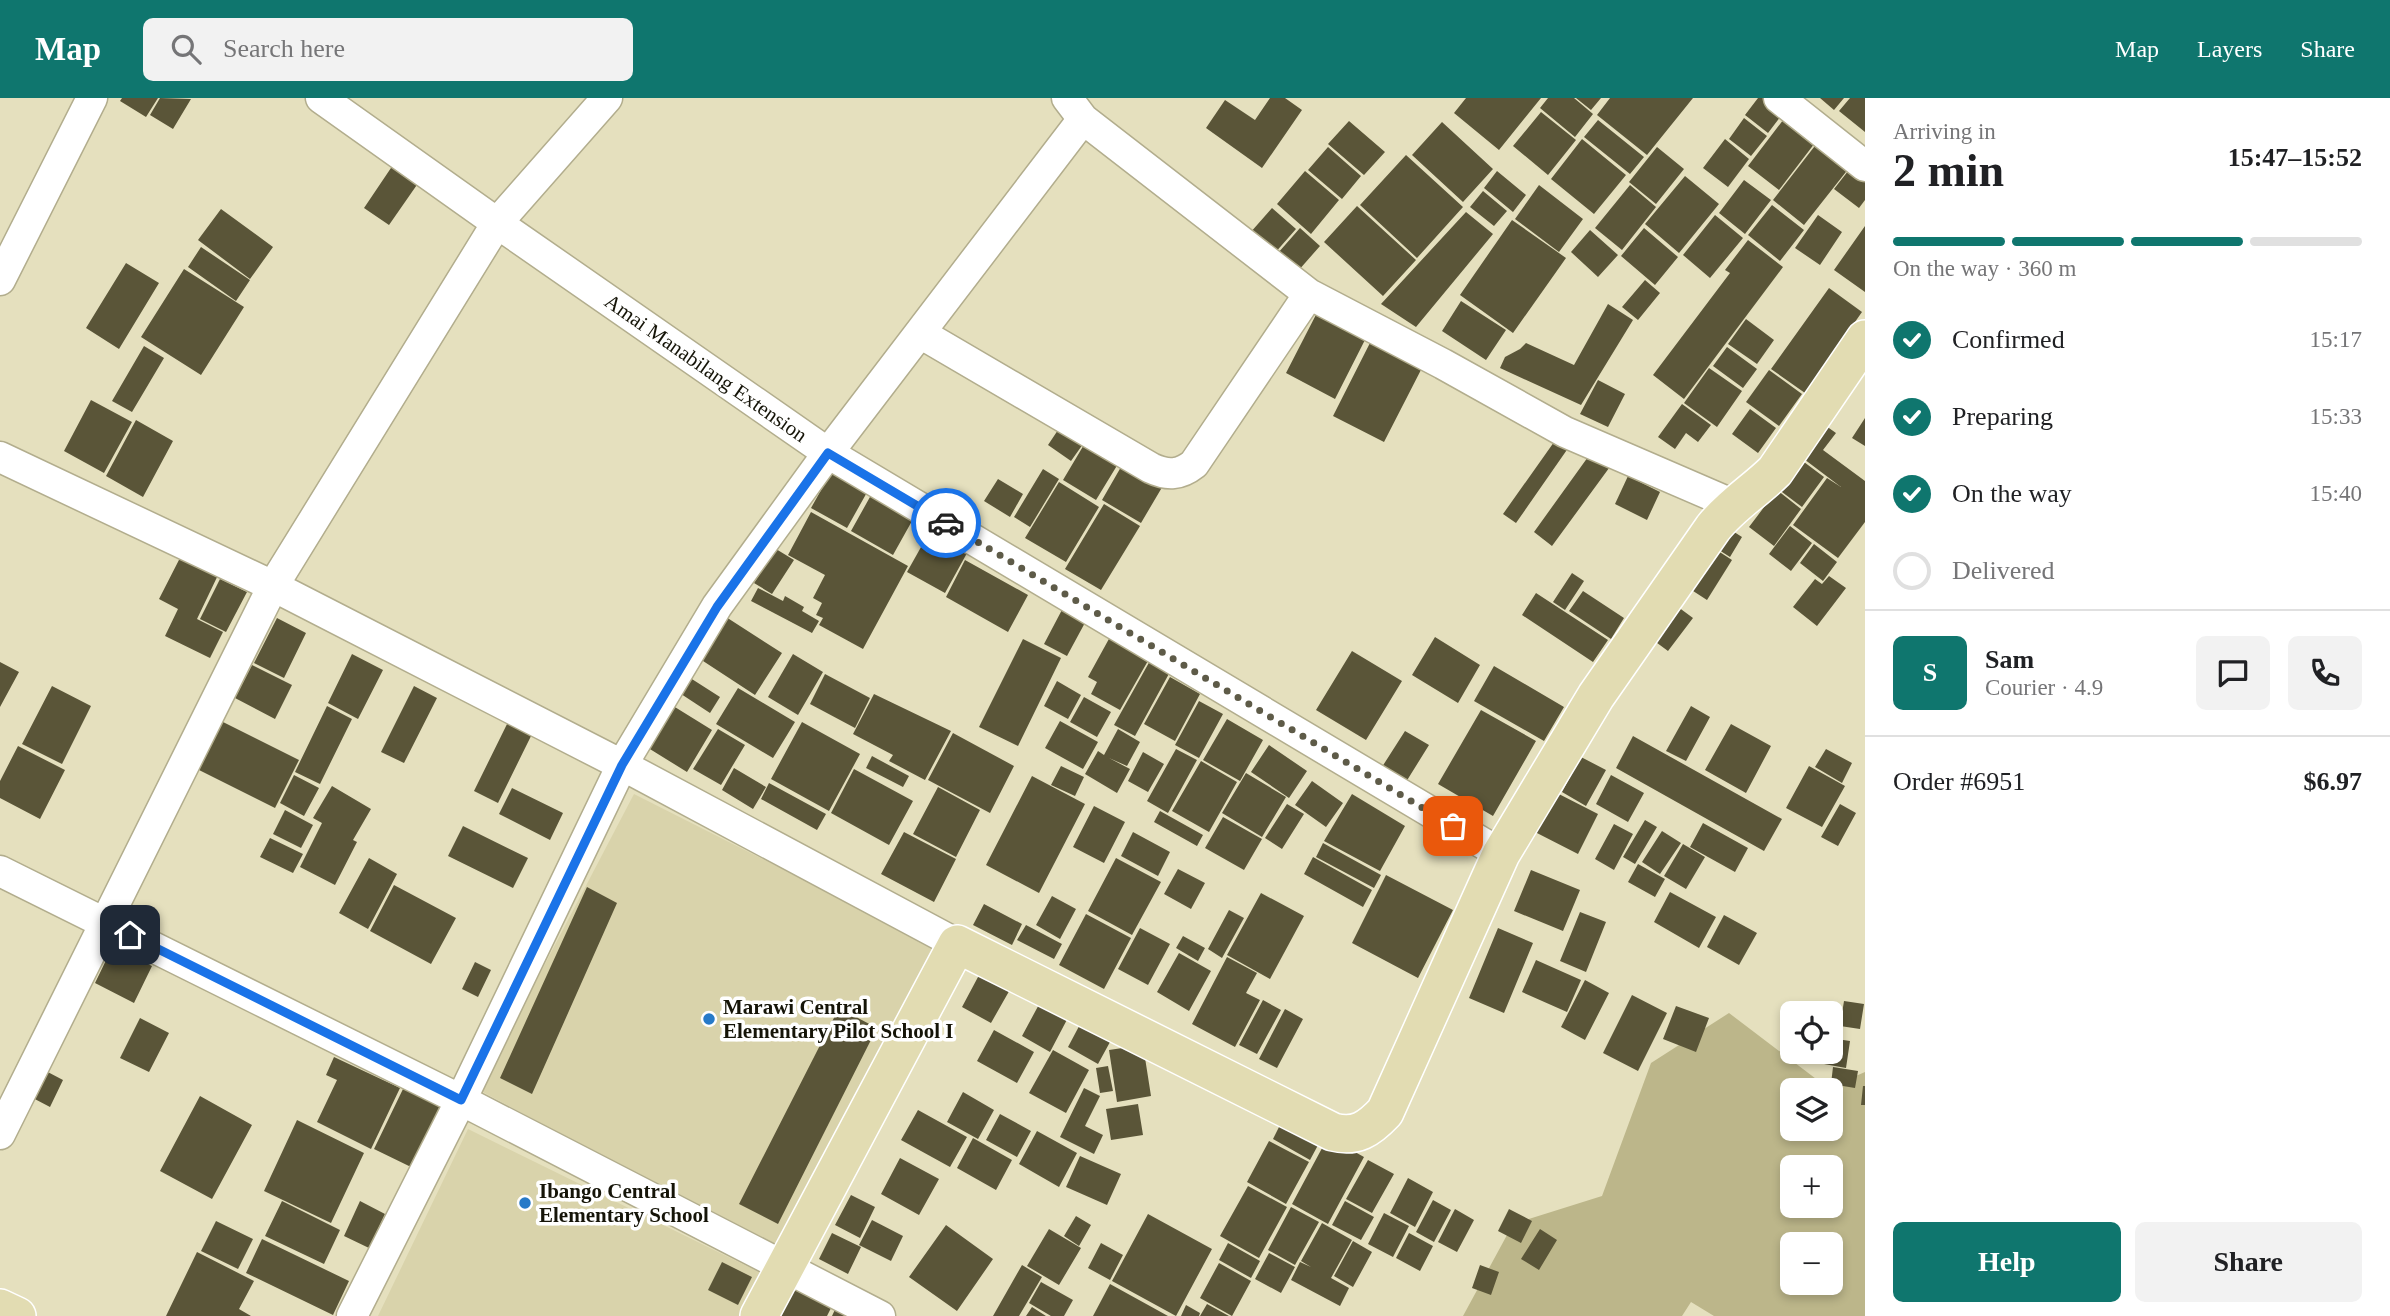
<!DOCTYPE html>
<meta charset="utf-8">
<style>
body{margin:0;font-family:"Times New Roman",serif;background:#f2f2f2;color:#202124;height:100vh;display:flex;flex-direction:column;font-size:26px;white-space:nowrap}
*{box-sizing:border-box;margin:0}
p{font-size:23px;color:#757577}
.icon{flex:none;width:38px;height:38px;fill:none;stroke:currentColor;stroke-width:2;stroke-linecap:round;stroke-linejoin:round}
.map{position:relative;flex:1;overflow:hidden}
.panel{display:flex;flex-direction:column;background:#fff;width:525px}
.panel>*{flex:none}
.controls{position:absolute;left:1780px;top:903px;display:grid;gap:14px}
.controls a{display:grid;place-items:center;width:63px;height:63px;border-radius:10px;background:#fff;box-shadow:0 4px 10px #0003;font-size:35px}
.pin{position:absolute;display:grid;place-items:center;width:60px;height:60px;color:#fff;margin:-30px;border-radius:14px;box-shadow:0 4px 10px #0006}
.courier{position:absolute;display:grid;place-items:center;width:70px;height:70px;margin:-35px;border:5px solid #1a73e8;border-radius:50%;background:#fff;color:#222;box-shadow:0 2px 9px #0007}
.overview em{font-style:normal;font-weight:600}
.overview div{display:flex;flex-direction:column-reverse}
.overview{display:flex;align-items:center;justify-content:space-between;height:119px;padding:0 28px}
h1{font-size:46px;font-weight:600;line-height:52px}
.bar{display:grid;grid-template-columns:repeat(4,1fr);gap:10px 7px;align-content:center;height:84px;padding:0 28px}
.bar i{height:9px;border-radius:5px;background:#e0e0e0}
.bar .on{background:#0f766e}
.bar p{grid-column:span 4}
.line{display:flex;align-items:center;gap:18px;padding:0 28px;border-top:2px solid #e0e0e0}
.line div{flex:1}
.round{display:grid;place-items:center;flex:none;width:74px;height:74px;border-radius:10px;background:#f2f2f2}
ol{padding:0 28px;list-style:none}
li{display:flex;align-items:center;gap:21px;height:77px}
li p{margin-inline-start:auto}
li .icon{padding:7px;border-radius:50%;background:#0f766e;color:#fff;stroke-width:4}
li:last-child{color:#757577}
li i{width:38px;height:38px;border:4px solid #e0e0e0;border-radius:50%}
.primary-button{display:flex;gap:14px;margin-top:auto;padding:14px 28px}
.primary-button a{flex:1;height:80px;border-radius:10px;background:#0f766e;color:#fff;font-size:28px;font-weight:600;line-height:80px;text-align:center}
.primary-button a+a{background:#f2f2f2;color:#202124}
header{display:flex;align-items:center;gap:42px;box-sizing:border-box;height:98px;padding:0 35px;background:#0f766e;color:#fff}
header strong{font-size:33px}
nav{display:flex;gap:38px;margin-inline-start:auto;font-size:24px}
.search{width:490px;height:63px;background:#f2f2f2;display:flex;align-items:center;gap:18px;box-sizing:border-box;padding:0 24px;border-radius:10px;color:#757577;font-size:26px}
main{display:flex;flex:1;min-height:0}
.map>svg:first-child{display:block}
</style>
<header>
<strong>Map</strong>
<div class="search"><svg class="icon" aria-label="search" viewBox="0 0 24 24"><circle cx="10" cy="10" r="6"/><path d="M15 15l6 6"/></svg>Search here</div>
<nav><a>Map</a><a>Layers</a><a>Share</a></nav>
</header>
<main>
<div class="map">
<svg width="1865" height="1218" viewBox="0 0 1865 1218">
<rect width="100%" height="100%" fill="#e5e0be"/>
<!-- built -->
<path fill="#d9d3ab" d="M634,696L940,851L778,1152L479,992Z
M468,1031L767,1178L746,1218H378Z"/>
<!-- green -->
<path fill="#bcb68a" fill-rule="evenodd" d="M1729,915L1828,990L1865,974V1218H1714L1691,1204L1682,1218H1463L1513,1126L1602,1098L1651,965ZM1792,992H1830V1031H1792ZM1792,1069H1830V1108H1792ZM1792,1146H1830V1185H1792Z"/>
<!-- building -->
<path fill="#5a5538" d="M122,0H158L146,19L120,3Z
M160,0L191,1L173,31L150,17Z
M1270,0H1285L1302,12L1262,70L1206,30L1225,2L1255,22Z
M1466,0H1541L1499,52L1454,15Z
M1548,0H1574L1593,16L1575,39L1540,10Z
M1576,0H1601L1591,12Z
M1610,0H1693L1647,57L1597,17Z
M1758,0H1774L1787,10L1768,35L1745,17Z
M1820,0H1844L1834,12Z
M1850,0H1865V34L1839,13Z
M1790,13L1821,37L1779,92L1748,68Z
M1541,14L1576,42L1548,77L1513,48Z
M1744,20L1767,38L1751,58L1729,41Z
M1598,22L1644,59L1630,76L1584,39Z
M1349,23L1385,54L1364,77L1328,46Z
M1442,24L1493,71L1463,104L1412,57Z
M1821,40L1853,65L1804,127L1773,102Z
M1582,41L1626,77L1594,116L1551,81Z
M1725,41L1749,61L1728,89L1703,70Z
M1328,49L1361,78L1342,101L1308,72Z
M1657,49L1684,71L1656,106L1629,84Z
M1406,57L1463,109L1417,160L1360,107Z
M395,64L421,81L389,127L364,110Z
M1852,68L1865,78V102L1859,110L1834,91Z
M1305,73L1339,102L1311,136L1277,106Z
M1497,73L1526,97L1513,114L1484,90Z
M1685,78L1719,106L1679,155L1645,126Z
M1744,82L1771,102L1745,136L1719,115Z
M1539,87L1583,121L1559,154L1515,121Z
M1630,87L1656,109L1622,152L1595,130Z
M1483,93L1507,113L1494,128L1470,109Z
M1772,107L1804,132L1780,163L1748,137Z
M1357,108L1416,162L1383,198L1324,144Z
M1272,110L1296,131L1274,156L1250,135Z
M221,111L273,149L250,181L198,142Z
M1466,114L1493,136L1416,229L1381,206Z
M1715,117L1743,140L1710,180L1683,157Z
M1818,117L1842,134L1820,167L1795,150Z
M1512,122L1566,160L1513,235L1460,197Z
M1865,128V194L1834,172Z
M1300,130L1320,148L1298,173L1278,155Z
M1644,130L1678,159L1655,187L1621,158Z
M1590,132L1618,157L1598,179L1571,154Z
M1748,142L1783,169L1684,301L1653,277L1730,175L1725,172Z
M201,149L250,182L236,203L188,169Z
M126,165L159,185L119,251L86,230Z
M184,171L244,209L201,277L141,239Z
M1645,182L1660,195L1638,222L1622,209Z
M1829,190L1862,214L1805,295L1771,271Z
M1461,203L1506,232L1486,262L1442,233Z
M1608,206L1633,222L1581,307L1500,270L1505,259L1520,251L1526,245L1574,267Z
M1321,207L1370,232L1335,301L1286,275Z
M1746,221L1774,242L1757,266L1728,246Z
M1373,239L1424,266L1384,344L1333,318Z
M144,248L164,260L132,314L112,303Z
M1727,249L1757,271L1743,290L1713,268Z
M1709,270L1742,293L1717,329L1684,305Z
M1769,272L1802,296L1779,328L1746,304Z
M1598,282L1625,296L1608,329L1580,316Z
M91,302L132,324L104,375L64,353Z
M1682,306L1711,327L1698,344L1686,335L1675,351L1658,339Z
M1750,311L1776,330L1758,355L1732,336Z
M1865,320V348L1852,340Z
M136,322L173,343L143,399L106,378Z
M1064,323L1088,339L1071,363L1048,347Z
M1819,323L1836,335L1823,352L1865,383V424L1838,460L1793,427L1827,380L1841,389L1796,355Z
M1559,337L1571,346L1516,425L1503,416Z
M1088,340L1121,361L1096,402L1063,382Z
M1593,352L1612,366L1552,448L1534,434Z
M1796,358L1824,379L1802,409L1774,388Z
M1125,362L1164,386L1141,425L1102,402Z
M834,369L870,389L847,430L811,410Z
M1043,371L1059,381L1030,429L1014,419Z
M1628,378L1660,394L1647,422L1615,406Z
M998,381L1023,396L1010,419L984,403Z
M1059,384L1099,409L1066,464L1025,440Z
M875,390L917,414L893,457L851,433Z
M1777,392L1801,411L1774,448L1749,429Z
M1104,406L1140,428L1101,492L1065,471Z
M811,414L908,468L863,551L819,527L823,520L816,517L822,505L813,500L825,477L788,457Z
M934,426L972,446L945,495L907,474Z
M1790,428L1812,445L1791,473L1769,456Z
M1731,432L1742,439L1730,459L1719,452Z
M1814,446L1837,464L1823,483L1800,465Z
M776,451L794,462L772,496L754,485Z
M1715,451L1732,462L1707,502L1690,491Z
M182,456L219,475L197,521L223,534L210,560L165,538L178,511L159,501Z
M965,462L1028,497L1008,534L946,499Z
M1572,475L1584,483L1565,512L1553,504Z
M1829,478L1846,490L1817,528L1793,509L1815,481L1822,486Z
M220,481L247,494L226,534L200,521Z
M758,490L783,503L785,498L804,509L802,513L819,523L812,535L751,503Z
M1583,493L1624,520L1611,541L1569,513Z
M1536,495L1608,542L1593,564L1522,517Z
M1674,506L1693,520L1668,553L1649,539Z
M1064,508L1087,521L1067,558L1044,546Z
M726,519L782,555L755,597L700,561Z
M277,520L306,535L284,580L254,565Z
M1110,539L1149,561L1120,612L1091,596L1097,584L1088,579Z
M1435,539L1480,567L1458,605L1412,577Z
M1023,541L1061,560L1018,648L979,629Z
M1352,553L1402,583L1366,642L1316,612Z
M352,556L383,572L358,621L328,605Z
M793,556L823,574L798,617L768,599Z
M1151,561L1171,572L1135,638L1114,627Z
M0,564L19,574L0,609Z
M252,567L292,587L275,621L235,600Z
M1494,568L1564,609L1544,643L1474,603Z
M684,576L720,599L710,615L675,592Z
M825,576L870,600L855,630L810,606Z
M1170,579L1200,596L1175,643L1144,626Z
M1057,583L1081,597L1068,621L1044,608Z
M52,588L91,608L62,666L22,646Z
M414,588L437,600L404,665L381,654Z
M738,590L795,624L773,660L716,626Z
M874,596L951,633L925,682L889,663L893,657L853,636Z
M1084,599L1111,614L1097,639L1070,624Z
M1199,603L1223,616L1199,660L1175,647Z
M670,606L712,632L687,674L645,648Z
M327,608L352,621L320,686L295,674Z
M1691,608L1710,619L1686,663L1666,653Z
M1481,612L1536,643L1493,718L1438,686Z
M510,620L534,632L498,705L474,693Z
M1227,621L1263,642L1240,683L1203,662Z
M221,623L299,662L275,710L197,671Z
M1060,623L1098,644L1083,671L1045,650Z
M802,624L860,656L829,713L771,681Z
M1731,626L1771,648L1746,695L1705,672Z
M718,631L745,647L721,687L693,671Z
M1118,631L1140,644L1127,668L1109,660L1130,671L1117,695L1085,676L1098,653L1104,657Z
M1405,633L1429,647L1406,684L1382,669Z
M953,635L1014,668L990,715L928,682Z
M1633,638L1782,721L1764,753L1616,670Z
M1269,647L1307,673L1289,700L1251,674Z
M18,648L65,672L40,721L0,700V683Z
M1176,651L1197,662L1168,715L1147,703Z
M1826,651L1852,665L1842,685L1815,669Z
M1143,654L1164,666L1148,694L1128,683Z
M872,658L909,678L903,689L866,670Z
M1581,659L1606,672L1586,708L1562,694Z
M1201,663L1237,684L1209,734L1172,713Z
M1061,668L1084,679L1075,698L1051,687Z
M1809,668L1845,688L1822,729L1786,710Z
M734,670L766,689L753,711L722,692Z
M854,671L913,703L889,747L831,715Z
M1246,675L1286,699L1262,739L1222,715Z
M294,677L319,690L304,718L280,705Z
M1611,677L1644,695L1628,724L1596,706Z
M1032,678L1085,706L1039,795L986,767Z
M1312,683L1343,705L1326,729L1295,707Z
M769,685L826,716L817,732L761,701Z
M332,688L371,711L353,742L357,744L335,787L300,769L322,725L313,720Z
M938,689L980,712L956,759L913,736Z
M512,690L563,715L550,742L499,716Z
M1553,693L1598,716L1578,756L1533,733Z
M1352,696L1405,728L1380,773L1324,743Z
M1287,706L1304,716L1282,751L1265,740Z
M1840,706L1856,715L1838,748L1821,739Z
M1094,708L1125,724L1104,765L1073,749Z
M285,712L313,727L301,750L273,736Z
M1160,713L1203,737L1197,748L1154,724Z
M1223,719L1262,741L1244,772L1205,750Z
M1645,722L1657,729L1635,766L1623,759Z
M1703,725L1748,750L1735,774L1690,749Z
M1614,726L1633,736L1614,772L1595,761Z
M463,728L528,760L513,790L448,758Z
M1662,733L1681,745L1660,776L1642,764Z
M904,734L956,761L934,804L881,776Z
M1133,734L1170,754L1158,778L1121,758Z
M270,740L303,756L293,775L260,759Z
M1323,745L1381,777L1374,790L1316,759Z
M1683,746L1705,759L1686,791L1664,778Z
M1313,759L1372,792L1363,809L1304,776Z
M369,760L397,776L368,831L339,815Z
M1116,760L1161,784L1132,837L1088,813Z
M1638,766L1665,781L1655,799L1628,784Z
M1178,771L1205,785L1191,811L1164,796Z
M1531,772L1580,792L1563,833L1514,813Z
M1386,777L1453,812L1418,880L1352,845Z
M394,787L456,820L431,866L370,833Z
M587,789L617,805L532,996L500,980Z
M1670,794L1716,819L1699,850L1654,824Z
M1261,795L1304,818L1270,881L1227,857Z
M1052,798L1076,811L1060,841L1036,827Z
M984,806L1022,826L1012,847L973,827Z
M1229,812L1244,820L1222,860L1208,851Z
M1580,814L1606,824L1586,874L1560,863Z
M1086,816L1131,840L1104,891L1059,867Z
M1724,817L1757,835L1739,867L1707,849Z
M1026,827L1062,846L1054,861L1017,842Z
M1140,830L1170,846L1148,887L1118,871Z
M1498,830L1533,845L1504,915L1469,900Z
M1183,838L1205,850L1198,863L1176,850Z
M113,848L152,868L134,905L95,885Z
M1179,855L1211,873L1189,913L1157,894Z
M1227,859L1257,875L1246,895L1260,902L1235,949L1192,926Z
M1536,862L1581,882L1567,914L1522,894Z
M475,864L491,872L478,899L462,891Z
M986,864L1016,881L991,925L962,909Z
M1585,882L1609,895L1585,942L1561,929Z
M1632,897L1667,915L1638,973L1603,955Z
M1043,899L1071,914L1050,954L1022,938Z
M1263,902L1281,912L1257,956L1239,947Z
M1844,903L1864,906L1860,931L1840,928Z
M1676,908L1709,920L1696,954L1663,941Z
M839,910L877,930L778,1126L739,1106Z
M1285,911L1303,921L1277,970L1259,961Z
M1085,917L1116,933L1098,966L1068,949Z
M140,920L169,935L149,974L120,960Z
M994,932L1034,954L1017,985L977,963Z
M1830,940L1850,943L1846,970L1824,966L1826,954H1830Z
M1143,947L1151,998L1117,1004L1109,952Z
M1053,952L1089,972L1066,1015L1029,995Z
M334,959L400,990L371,1051L317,1024L337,982L326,977Z
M1108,968L1113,993L1100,995L1096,970Z
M1833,969L1858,973L1855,990L1831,986Z
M42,971L63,982L50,1009L29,998Z
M1863,988H1865V1007H1861Z
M1084,990L1100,998L1085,1028L1103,1037L1094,1056L1060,1039Z
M403,991L440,1008L411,1069L374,1051Z
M963,994L994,1012L978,1041L947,1024Z
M200,998L252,1027L212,1101L160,1073Z
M1138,1006L1143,1037L1111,1042L1106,1011Z
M918,1012L967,1039L950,1069L901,1042Z
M1286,1015L1324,1036L1310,1062L1273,1041Z
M1000,1016L1031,1033L1017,1059L986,1042Z
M297,1022L364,1055L331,1125L264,1093Z
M1037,1033L1077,1055L1059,1089L1019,1066Z
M1328,1039L1364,1059L1328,1126L1292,1106Z
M973,1040L1012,1062L996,1092L957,1070Z
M1269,1043L1309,1064L1286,1106L1247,1084Z
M1080,1058L1121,1076L1107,1107L1066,1089Z
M900,1060L939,1081L919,1117L881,1096Z
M1368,1062L1394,1076L1372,1115L1346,1101Z
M1408,1080L1433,1094L1415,1129L1390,1115Z
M1248,1088L1287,1109L1259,1160L1220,1138Z
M851,1097L875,1109L860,1140L835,1127Z
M1433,1102L1451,1112L1434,1144L1416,1134Z
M282,1103L340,1132L324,1166L265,1138Z
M360,1103L385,1116L369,1150L344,1138Z
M1345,1103L1374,1119L1361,1142L1332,1127Z
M1291,1109L1319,1124L1295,1167L1268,1152Z
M1455,1111L1474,1122L1457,1154L1438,1144Z
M1509,1111L1532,1123L1521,1145L1498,1133Z
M1384,1115L1409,1128L1393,1159L1368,1146Z
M1148,1116L1212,1151L1176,1218L1112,1183Z
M1076,1118L1091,1127L1079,1148L1064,1138Z
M872,1122L903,1138L891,1163L859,1147Z
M216,1123L253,1141L238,1171L201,1153Z
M1322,1125L1352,1142L1331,1180L1349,1190L1340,1208L1291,1182L1300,1164L1311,1169L1301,1163Z
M946,1127L993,1161L957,1213L909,1179Z
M1049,1131L1081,1150L1059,1187L1027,1168Z
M1540,1131L1557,1142L1539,1172L1521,1161Z
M832,1135L861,1149L848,1176L819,1161Z
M1409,1135L1433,1148L1420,1173L1396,1160Z
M262,1141L349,1183L333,1217L246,1175Z
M1353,1143L1372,1154L1353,1189L1334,1178Z
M1101,1145L1123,1157L1110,1182L1088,1170Z
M1228,1145L1260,1163L1251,1180L1219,1162Z
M197,1154L254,1183L239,1211L251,1218H166Z
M1269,1155L1295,1169L1281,1195L1255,1181Z
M722,1164L752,1179L738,1207L708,1192Z
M1219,1165L1251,1183L1232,1218L1200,1200Z
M1022,1167L1042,1179L1019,1218H993Z
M1480,1167L1499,1174L1491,1197L1472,1190Z
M1041,1184L1073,1202L1064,1218H1051L1029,1205Z
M1110,1186L1168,1218H1093Z
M791,1190L831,1210L827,1218H777Z
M839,1203L870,1218H832Z
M1207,1206L1229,1218H1200Z
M1186,1207L1200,1215L1199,1218H1181Z
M1032,1209L1046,1218H1026Z"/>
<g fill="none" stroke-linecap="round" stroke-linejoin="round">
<defs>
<path id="minor" d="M321,0L497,125L828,355L1501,756
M1067,0L1083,21L1309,196L1443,266L1565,334L1734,407
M1779,0L1865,68
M0,182L92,0
M920,235L1151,370C1168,378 1180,377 1194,366L1309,196
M0,359L273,488L622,667L957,846
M0,773L461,1002L880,1218
M0,1036L273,488L497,125L607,0
M352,1218L461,1002L622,667L717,508L828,355L1083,21"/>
<path id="major" d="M0,1210L17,1218
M759,1218L957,846L1333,1034C1356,1040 1369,1031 1385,1014L1501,756L1596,598L1713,430C1731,407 1755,393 1775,373L1865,241"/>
</defs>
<!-- minor casing -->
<use href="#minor" stroke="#b2ad8d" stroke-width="33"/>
<!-- major casing -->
<use href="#major" stroke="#fff" stroke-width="40"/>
<!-- minor -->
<use href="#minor" stroke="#fff" stroke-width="30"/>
<!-- major -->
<use href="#major" stroke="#e2dcb2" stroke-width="37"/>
</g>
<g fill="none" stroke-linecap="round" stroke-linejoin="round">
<!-- done -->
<path stroke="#5e5b48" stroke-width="7" stroke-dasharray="0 12.6" d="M946,425L1453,728"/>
<!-- route -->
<path stroke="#1a73e8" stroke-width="9" d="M130,837L461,1002L622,667L717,509L828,355L946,425"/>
</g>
<!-- markers -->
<g fill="#277ac8" stroke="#fff" stroke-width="2.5">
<circle cx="709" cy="921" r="7"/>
<circle cx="525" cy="1105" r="7"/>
</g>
<g text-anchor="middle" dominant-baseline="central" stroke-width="7" stroke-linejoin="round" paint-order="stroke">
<!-- street labels -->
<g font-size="21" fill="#151408" stroke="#fff">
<text transform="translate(706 270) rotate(35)">Amai Manabilang Extension</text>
</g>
<!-- poi labels -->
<g font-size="21" font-weight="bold" fill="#151408" stroke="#fff" text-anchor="start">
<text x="723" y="909">Marawi Central<tspan x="723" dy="24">Elementary Pilot School I</tspan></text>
<text x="539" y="1093">Ibango Central<tspan x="539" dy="24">Elementary School</tspan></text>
</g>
</g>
</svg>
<div class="controls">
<a><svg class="icon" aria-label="locate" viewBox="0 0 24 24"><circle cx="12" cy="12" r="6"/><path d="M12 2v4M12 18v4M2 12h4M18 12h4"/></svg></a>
<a><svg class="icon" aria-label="layers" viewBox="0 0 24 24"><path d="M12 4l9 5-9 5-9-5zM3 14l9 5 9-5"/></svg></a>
<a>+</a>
<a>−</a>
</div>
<div class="pin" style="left:1453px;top:728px;background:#ea580c"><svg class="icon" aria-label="bag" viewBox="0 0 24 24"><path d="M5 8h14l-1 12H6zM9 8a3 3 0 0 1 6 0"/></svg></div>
<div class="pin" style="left:130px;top:837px;background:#1f2937"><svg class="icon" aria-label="home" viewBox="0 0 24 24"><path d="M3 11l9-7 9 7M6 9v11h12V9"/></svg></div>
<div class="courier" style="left:946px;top:425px"><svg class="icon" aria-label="car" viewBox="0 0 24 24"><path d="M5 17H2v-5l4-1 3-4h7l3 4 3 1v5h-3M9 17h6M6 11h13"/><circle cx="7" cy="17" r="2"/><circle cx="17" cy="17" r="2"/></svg></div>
</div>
<section class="panel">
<div class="overview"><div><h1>2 min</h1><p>Arriving in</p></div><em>15:47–15:52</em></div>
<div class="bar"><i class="on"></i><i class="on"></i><i class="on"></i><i></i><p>On the way · 360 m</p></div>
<ol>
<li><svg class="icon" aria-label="check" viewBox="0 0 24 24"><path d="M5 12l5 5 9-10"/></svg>Confirmed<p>15:17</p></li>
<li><svg class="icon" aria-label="check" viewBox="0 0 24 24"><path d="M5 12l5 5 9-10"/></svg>Preparing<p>15:33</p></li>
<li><svg class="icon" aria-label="check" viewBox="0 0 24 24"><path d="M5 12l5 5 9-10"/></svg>On the way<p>15:40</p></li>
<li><i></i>Delivered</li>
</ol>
<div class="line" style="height:126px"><b class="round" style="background:#0f766e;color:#fff">S</b><div><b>Sam</b><p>Courier · 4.9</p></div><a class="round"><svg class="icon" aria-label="chat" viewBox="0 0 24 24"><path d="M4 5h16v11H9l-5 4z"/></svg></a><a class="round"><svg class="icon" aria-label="phone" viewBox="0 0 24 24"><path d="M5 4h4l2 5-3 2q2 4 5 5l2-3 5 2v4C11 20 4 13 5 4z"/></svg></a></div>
<div class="line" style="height:91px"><div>Order #6951</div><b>$6.97</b></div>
<div class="primary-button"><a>Help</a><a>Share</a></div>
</section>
</main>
